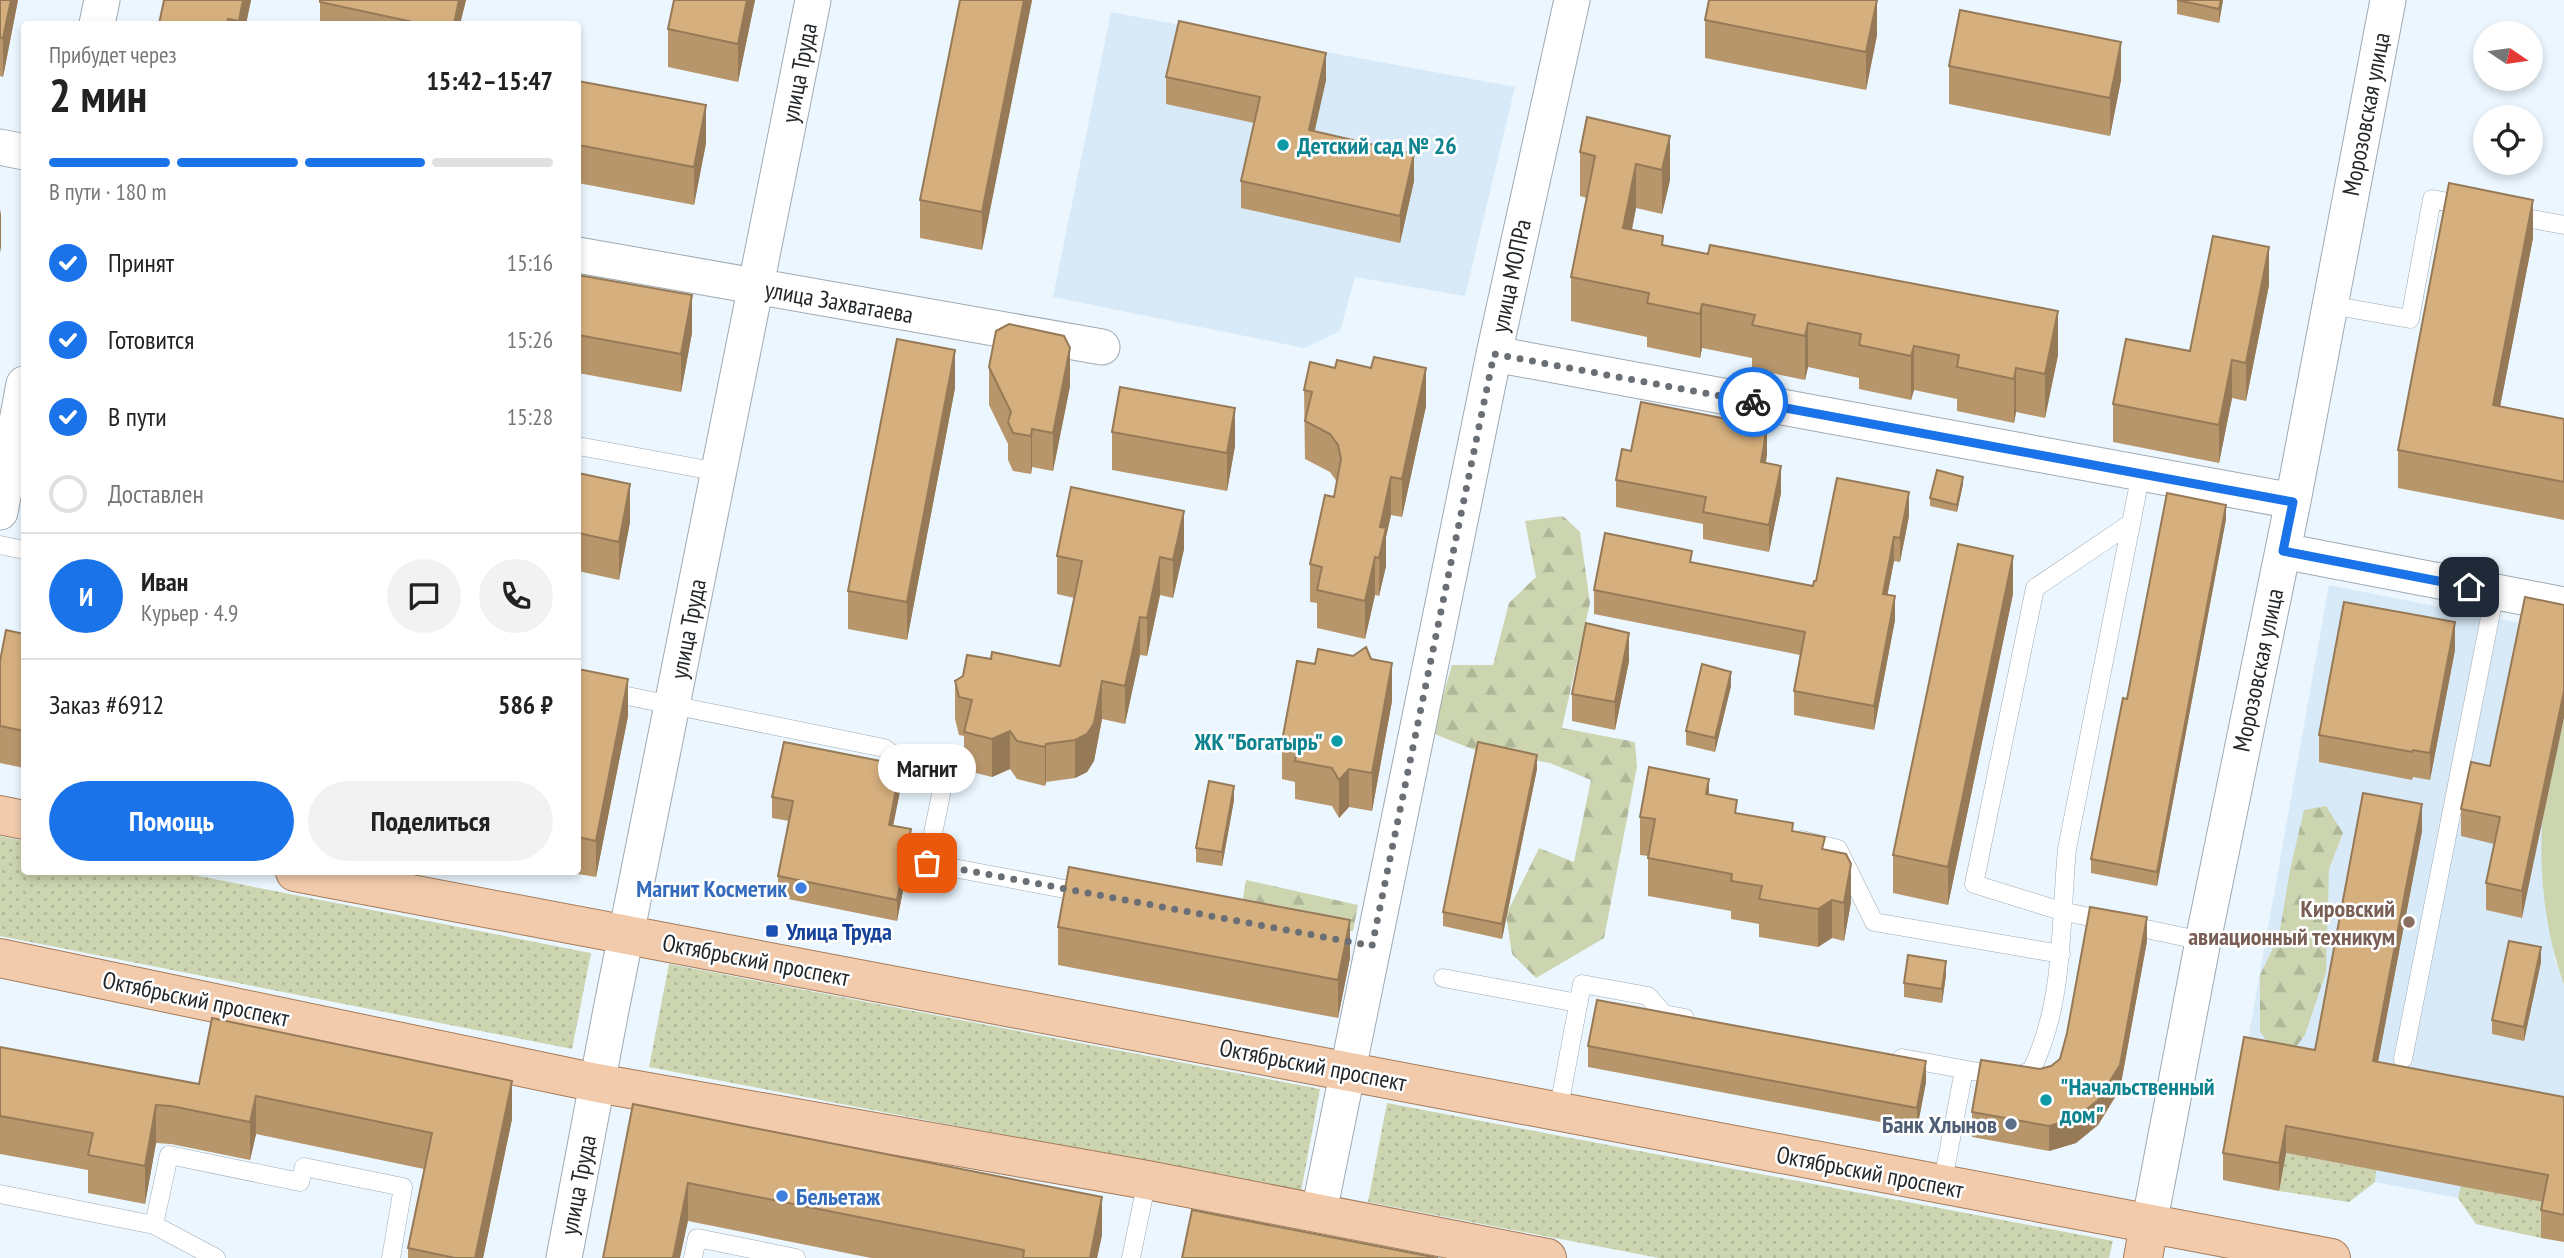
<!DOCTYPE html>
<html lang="ru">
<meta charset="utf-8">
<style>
body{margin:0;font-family:"PT Sans Narrow",sans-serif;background:#f2f2f2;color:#222;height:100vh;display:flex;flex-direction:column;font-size:26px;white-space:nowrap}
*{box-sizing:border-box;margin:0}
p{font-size:23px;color:#767676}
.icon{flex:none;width:38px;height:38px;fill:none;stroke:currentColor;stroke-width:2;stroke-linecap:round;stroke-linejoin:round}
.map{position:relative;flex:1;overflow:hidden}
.details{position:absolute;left:21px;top:21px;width:560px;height:854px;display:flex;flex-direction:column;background:#fff;border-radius:7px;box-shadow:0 4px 10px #0003}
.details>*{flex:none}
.needle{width:46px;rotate:103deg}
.controls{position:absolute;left:2473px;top:21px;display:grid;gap:14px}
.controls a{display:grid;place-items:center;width:70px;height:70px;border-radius:50%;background:#fff;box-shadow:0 4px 10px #0003;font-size:35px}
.pin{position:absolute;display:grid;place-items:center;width:60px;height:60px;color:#fff;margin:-30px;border-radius:14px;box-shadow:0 4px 10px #0006}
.courier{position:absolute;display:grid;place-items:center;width:70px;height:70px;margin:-35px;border:5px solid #1a73e8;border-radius:50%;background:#fff;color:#222;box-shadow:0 2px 9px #0007}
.bubble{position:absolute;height:49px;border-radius:24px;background:#fff;box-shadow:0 4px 10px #0003;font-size:23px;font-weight:700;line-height:49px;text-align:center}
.headline em{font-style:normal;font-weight:700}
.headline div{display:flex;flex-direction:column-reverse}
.headline{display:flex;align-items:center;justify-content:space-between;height:119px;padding:0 28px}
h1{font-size:46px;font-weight:700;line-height:52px}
.bar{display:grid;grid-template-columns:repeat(4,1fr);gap:10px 7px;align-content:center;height:84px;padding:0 28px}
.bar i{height:9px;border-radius:5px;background:#e0e0e0}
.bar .selected{background:#1a73e8}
.bar p{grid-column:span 4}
.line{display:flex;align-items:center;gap:18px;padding:0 28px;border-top:2px solid #e0e0e0}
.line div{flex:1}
.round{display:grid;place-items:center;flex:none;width:74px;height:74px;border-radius:37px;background:#f2f2f2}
ol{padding:0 28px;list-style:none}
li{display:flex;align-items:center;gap:21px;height:77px}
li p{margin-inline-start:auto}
li .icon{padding:7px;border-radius:50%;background:#1a73e8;color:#fff;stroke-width:4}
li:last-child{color:#767676}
li i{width:38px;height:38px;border:4px solid #e0e0e0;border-radius:50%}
.action{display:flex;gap:14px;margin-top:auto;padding:14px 28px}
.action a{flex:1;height:80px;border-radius:42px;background:#1a73e8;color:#fff;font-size:28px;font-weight:700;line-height:80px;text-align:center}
.action a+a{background:#f2f2f2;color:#222}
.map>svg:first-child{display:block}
</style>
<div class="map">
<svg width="2564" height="1258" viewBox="0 0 2564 1258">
<defs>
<pattern id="green-dots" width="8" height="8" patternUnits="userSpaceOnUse" patternTransform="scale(1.75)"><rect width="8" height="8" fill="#ccd5b0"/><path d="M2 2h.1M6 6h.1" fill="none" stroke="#afb798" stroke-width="1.8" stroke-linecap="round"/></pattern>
<pattern id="forest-firs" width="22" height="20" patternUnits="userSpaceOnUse" patternTransform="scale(1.75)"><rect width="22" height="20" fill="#ccd5b0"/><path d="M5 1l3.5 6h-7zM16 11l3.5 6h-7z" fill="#afb798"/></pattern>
</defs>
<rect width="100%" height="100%" fill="#ebf6fe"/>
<!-- built -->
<path fill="#d8eaf8" d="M1111,12L1515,87L1465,296L1355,277L1340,331L1304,348L1053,297Z
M2329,585L2564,632V718L2542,823L2554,957L2564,985V1242L2476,1224L2458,1198L2375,1182L2349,1202L2223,1180Z"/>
<!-- green -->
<path fill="url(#green-dots)" d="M0,836L24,841V872H178L591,953L572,1049L0,936Z
M669,964L1320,1089L1301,1192L649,1067Z
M1387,1103L2113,1241L2109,1258H1659L1368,1202Z
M2286,1153L2376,1170L2375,1182L2349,1202L2279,1191Z
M2461,1186L2548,1202L2541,1238L2476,1224L2458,1198Z"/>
<!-- forest -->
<path fill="url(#forest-firs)" d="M1563,516L1580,532L1590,603L1562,728L1635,742L1637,767L1604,938L1536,978L1512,954L1506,915L1539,848L1574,862L1591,780L1550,763L1472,749L1432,733L1452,665H1493L1509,603L1536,577L1525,521Z
M2326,806L2343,833L2329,869L2326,972L2305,1035L2293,1051L2276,1056L2260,1031V975L2279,936L2290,870L2304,810Z
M1246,880L1358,905L1353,931L1315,930L1240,917Z"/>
<!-- pitch -->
<path fill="#ccd5b0" d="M2564,718V985C2546,935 2539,878 2542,825C2544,793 2557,750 2564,718Z"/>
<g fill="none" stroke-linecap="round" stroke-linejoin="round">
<defs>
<path id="lane" d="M2510,215L2564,225
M2330,305L2410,319L2432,199L2469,206
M578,446L719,472
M2131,523L2035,588L1974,884L2061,911L2203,941
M0,545L24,550
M578,686L884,748L942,789L927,863L1086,893
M1802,840L1838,849L1874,922L2061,954
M1443,978L1578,1003
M1902,1058L2011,1078L2031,1071C2065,1003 2060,922 2067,849L2141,473
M2403,1059L2495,592
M1558,1112L1582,984L1648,996L1664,1014L1685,1018
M1942,1186L1964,1070
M0,1194L154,1225L216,1258
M154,1225L169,1155L300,1182L304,1167L403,1187L391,1258
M693,1258L697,1238L796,1258
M1131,1258L1147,1180"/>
<path id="street" d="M97,24L102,0
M0,147L24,152
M578,255L1102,347
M1494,354L2293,501
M0,512L24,384
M2283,551L2564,605
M1319,1212L1494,354L1572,0
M2149,1225L2203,941L2293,501L2388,0
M564,1258L611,1010L813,0"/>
<path id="primary" d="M0,815L24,820
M295,872L2331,1258
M0,958L597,1083L1147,1180L1547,1258
M2143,1258L2149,1225"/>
</defs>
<!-- lane casing -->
<use href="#lane" stroke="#9faab2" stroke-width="19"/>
<!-- street casing -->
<use href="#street" stroke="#9faab2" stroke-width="37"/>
<!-- primary casing -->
<use href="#primary" stroke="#a47c5b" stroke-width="40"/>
<!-- lane -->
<use href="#lane" stroke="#fff" stroke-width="18"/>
<!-- street -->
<use href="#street" stroke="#fff" stroke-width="35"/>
<!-- primary -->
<use href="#primary" stroke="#f2cbac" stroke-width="38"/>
</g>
<!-- wall -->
<path fill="#b8966c" d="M0,0H18L3,77L0,76Z
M251,0L246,24H159Z
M320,0H466L460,24H320Z
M755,0L738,82L668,67V29Z
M960,0H1032L982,250L920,238V200Z
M2177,0H2223L2219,23L2177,14Z
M1705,20L1877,35L1866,90L1705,58Z
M1949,66L2121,80L2110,136L1949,104Z
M1166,77L1326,80L1314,131L1414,181L1400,243L1241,208V181L1254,123L1166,104Z
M578,81L706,143L694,205L578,183Z
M1670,136V180L1662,214L1636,208L1632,230L1663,245L2058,355L2045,418L2016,412L2014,423L1957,411V399L1914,390L1911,400L1859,389V378L1808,367L1805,380L1752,369V358L1702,348L1700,358L1647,347V337L1571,321V277L1587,198L1580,196V152Z
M2533,238L2500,406L2564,419V520L2398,488V450Z
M578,275L692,333L681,392L578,373Z
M2269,285L2246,401L2232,398L2219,463L2113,442V404L2190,351Z
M989,367L1070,386L1053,471L1032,467L1031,474L1013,471L1008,460V444L989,405Z
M955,388L907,640L848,629V591Z
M1304,390L1426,406L1402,517L1391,515L1386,537V566L1379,596L1375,595L1365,639L1317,628V603L1310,602V564L1334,497L1337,482L1330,472L1305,459Z
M1112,432L1235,446L1227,491L1112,470Z
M1631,451L1767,454L1766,463L1781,493L1769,552L1703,539V524L1616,507V480Z
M578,473L630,522L619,580L578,571Z
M1963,484L1957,512L1930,506V498Z
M1909,516L1900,562L1894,561L1887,595L1895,620L1874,730L1794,715V691L1800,655L1594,614V590L1692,562L1813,586L1816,581Z
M2226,519L2157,886L2091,873V859Z
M1184,549L1173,598L1160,595L1147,656L1140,655L1125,724L1102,719L1094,761L1087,772L1075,778L1046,782L1045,786L1017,779L1010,769L992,777L964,770V736L959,735L955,719V681L991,659L1060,666L1074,598L1057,594V556Z
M2013,594L1948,905L1893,893V855Z
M2525,597L2522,918L2486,910V883L2494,844L2461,836V809L2490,766Z
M24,634V768L0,763V661Z
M2455,650L2430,780L2413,777L2412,780L2319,762V735Z
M1371,659L1392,701L1372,811L1349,807L1339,818L1332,806L1295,799V782L1282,779V741L1315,664Z
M1629,661L1615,730L1572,721V694Z
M578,669L628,716L596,877L566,872H578Z
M1731,686L1715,752L1686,745V731Z
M1537,769L1502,939L1443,926V912Z
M901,786L893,826L911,850L897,921L778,897V876L789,821L772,818V797Z
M1709,795L1737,813L1793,831L1825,850L1851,902L1844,941L1832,938L1818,947L1759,937V924L1731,919V911L1648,896V856L1640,855V817Z
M1234,800L1222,866L1196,862V848Z
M2422,831L2378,1062L2564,1097V1242L2541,1238V1210L2543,1202L2286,1153L2279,1191L2223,1180V1153L2315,1050Z
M1058,927L1350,958L1338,1018L1058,965Z
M2147,941L2120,1089L2098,1125L2076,1143L2049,1151L1972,1137V1112L2040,1069L2051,1066L2060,1059Z
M2541,962L2524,1041L2492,1034V1020Z
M1946,975L1942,1003L1904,997V983Z
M1588,1046L1926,1082L1917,1129L1588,1067Z
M0,1047L199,1084L512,1119L483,1258H408V1248L424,1169L256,1134L250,1160L171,1144L156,1143L145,1204L88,1193V1170L0,1154Z
M633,1104L1102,1235L1097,1258H871L688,1221Z"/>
<!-- shaded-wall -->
<path fill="#967a58" d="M11,0H18L3,77V38Z
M243,0H251L246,24H239Z
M459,0H466L460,24H454Z
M747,0H755L738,82V44Z
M1024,0H1032L982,250V212Z
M1877,0V35L1866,90V52Z
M2221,0H2223L2219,23V9Z
M2121,42V80L2110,136V98Z
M1326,53V80L1309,157V130Z
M706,105V143L694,205V167Z
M1670,136V180L1662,214V170Z
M1414,154V181L1400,243V216Z
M1636,164V208L1623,272V228Z
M2533,200V238L2493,443V405Z
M1,209V247L0,253V215Z
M2269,247V285L2246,401V363Z
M692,295V333L681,392V354Z
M1702,304V348L1700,358V314Z
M2058,311V355L2045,418V374Z
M1808,323V367L1805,380V336Z
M1914,346V390L1911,400V356Z
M1070,348V386L1053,471V433Z
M955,350V388L907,640V602Z
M2232,360V398L2219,463V425Z
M1426,368V406L1402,517V479Z
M2016,368V412L2014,423V379Z
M1235,408V446L1227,491V453Z
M1767,427V454L1761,489V462Z
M1032,429V467L1031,474V436Z
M1781,466V493L1769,552V525Z
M1391,477V515L1386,537V566L1379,596L1380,527Z
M1963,477V484L1957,512V505Z
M630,484V522L619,580V542Z
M1909,492V516L1900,562V538Z
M2226,505V519L2157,886V872Z
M1184,511V549L1173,598V560Z
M1894,537V561L1883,618V594Z
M2013,556V594L1948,905V867Z
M1160,557V595L1147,656V618Z
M1375,557V595L1365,639V601Z
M1895,596V620L1874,730V706Z
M1140,617V655L1125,724V686Z
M2455,622V650L2430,780V753Z
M1629,633V661L1615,730V702Z
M1392,663V701L1372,811V773Z
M1731,672V686L1715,752V738Z
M628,679V716L596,877V841Z
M1102,681V719L1094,761L1087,772L1075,778V740Z
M2564,691V718L2522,918V891Z
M1010,731V769L992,777V739Z
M1046,744V782L1045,786V747Z
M1537,755V769L1502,939V924Z
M901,765V786L889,846V825Z
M1349,769V807L1339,818V780Z
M1709,779V817L1706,794Z
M1234,786V800L1222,866V852Z
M2422,804V831L2373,1088V1061Z
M911,829V850L897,921V900Z
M1851,864V902L1844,941V903Z
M1832,900V938L1818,947V909Z
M2147,917V941L2120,1089L2098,1125L2076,1143L2049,1151V1126Z
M1350,920V958L1338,1018V980Z
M2541,947V962L2524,1041V1027Z
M1946,961V975L1942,1003V989Z
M1926,1061V1082L1917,1129V1108Z
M512,1081V1119L483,1258H475Z
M256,1096V1134L250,1160V1122Z
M156,1105V1143L145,1204V1166Z
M2286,1126V1153L2279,1191V1163Z
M688,1183V1221L680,1258H673Z
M1102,1197V1235L1097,1258H1090Z"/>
<!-- building -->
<path fill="#d6af7e" stroke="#967a58" stroke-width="2" d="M0,0H11L3,38H0Z
M164,0H243L239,21L228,19L227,24H159Z
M320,0H459L454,24H422L320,2Z
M674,0H747L738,44L668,29Z
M960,0H1024L982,212L920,200Z
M1709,0H1877L1866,52L1705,20Z
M2177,0H2221L2219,9Z
M1960,10L2121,42L2110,98L1949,66Z
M1179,21L1326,53L1309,130L1414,154L1400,216L1241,181L1260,97L1166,77Z
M578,81L706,105L694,167L578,145Z
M1587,117L1670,136L1662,170L1636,164L1623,228L1663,236L1662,245L1708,254L1710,245L2058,311L2045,374L2016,368L2014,379L1957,367L1959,355L1914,346L1911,356L1859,345L1861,334L1808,323L1805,336L1752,325L1755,315L1702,304L1700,314L1647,303L1649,293L1571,277L1595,156L1580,152Z
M2449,183L2533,200L2493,405L2564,419V482L2398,450Z
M2213,236L2269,247L2246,363L2232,360L2219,425L2113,404L2126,339L2190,351Z
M578,275L692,295L681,354L578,335Z
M1009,324L1064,336L1070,348L1053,433L1032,429L1031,436L1013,433L1008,422L1011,412L989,367L996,331Z
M897,339L955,350L907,602L848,591Z
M1374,357L1426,368L1402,479L1391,477L1380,527L1386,528L1379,558L1375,557L1365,601L1317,590L1322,567L1310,564L1325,495L1334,497L1341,459L1338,445L1330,434L1305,421L1312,392L1304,390L1310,362L1335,368L1337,360L1371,368Z
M1120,387L1235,408L1227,453L1112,432Z
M1641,402L1767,427L1761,462L1781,466L1769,525L1703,512L1706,497L1616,480L1622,449L1631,451Z
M1937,470L1963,477L1957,505L1930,498Z
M578,473L630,484L619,542L578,533Z
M1837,478L1909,492L1900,538L1894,537L1883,594L1895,596L1874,706L1794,691L1805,632L1594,590L1605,533L1692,551L1690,562L1813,586L1814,581H1816Z
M1071,487L1184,511L1173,560L1160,557L1147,618L1140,617L1125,686L1102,681L1094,723L1087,734L1075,740L1046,744L1045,747L1017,741L1010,731L992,739L964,732L972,700L959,697L955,681L963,676L967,655L991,659L992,652L1060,666L1082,561L1057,556Z
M2167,493L2226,505L2157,872L2091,859L2123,698L2127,699Z
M1958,544L2013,556L1948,867L1893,855Z
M2525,597L2564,605V691L2522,891L2486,883L2500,817L2461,809L2471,762L2490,766Z
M2344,602L2455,622L2430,753L2413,750L2412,752L2319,735Z
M1586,623L1629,633L1615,702L1572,694Z
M6,630L24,634V731L0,726V661Z
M1366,647L1371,659L1392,663L1372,773L1349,769L1339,780L1332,768L1295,761L1299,745L1282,741L1297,661L1315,664L1318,649L1353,656Z
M1702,664L1731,672L1715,738L1686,731Z
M578,669L628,679L596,841L578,837Z
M784,742L901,765L889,825L911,829L897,900L778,876L793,801L772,797Z
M1478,742L1537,755L1502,924L1443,912Z
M1649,767L1709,779L1706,794L1737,800L1735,813L1793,823L1792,831L1825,837L1822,849L1846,854L1851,864L1844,903L1832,900L1818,909L1759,899L1762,886L1731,881L1732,874L1648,858L1655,819L1640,817Z
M1209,781L1234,786L1222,852L1196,848Z
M2363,793L2422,804L2373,1061L2564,1097V1215L2541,1210L2548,1175L2286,1126L2279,1163L2223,1153L2244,1037L2315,1050Z
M1069,867L1350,920L1338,980L1058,927Z
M2090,907L2147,917L2120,1065L2098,1100L2076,1118L2049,1126L1972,1112L1981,1060L2040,1069L2051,1066L2060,1059L2067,1033Z
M2509,941L2541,947L2524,1027L2492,1020Z
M1908,955L1946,961L1942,989L1904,983Z
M1597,1000L1926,1061L1917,1108L1588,1046Z
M212,1018L512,1081L475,1258H455L408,1248L432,1133L256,1096L250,1122L171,1106L156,1105L145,1166L88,1155L93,1133L0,1116V1047L199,1084Z
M633,1104L1102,1197L1090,1258H1023L1024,1250L688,1183L673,1258H603Z
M1192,1210L1438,1258H1182Z"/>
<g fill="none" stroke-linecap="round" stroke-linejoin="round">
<!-- done -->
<path stroke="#696f74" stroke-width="7" stroke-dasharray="0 12.6" d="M927,863L1372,946L1494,354L1753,402"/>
<!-- route -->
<path stroke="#1a73e8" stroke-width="9" d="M1753,402L2293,502L2283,551L2469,587"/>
</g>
<!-- markers -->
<g fill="#0f9aa8" stroke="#fff" stroke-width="2.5">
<circle cx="1283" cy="145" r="7"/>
<circle cx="1337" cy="741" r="7"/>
<circle cx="2046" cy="1100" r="7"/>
</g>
<g fill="#3f7fe0" stroke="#fff" stroke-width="2.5">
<circle cx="801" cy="888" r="7"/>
<circle cx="782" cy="1196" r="7"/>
</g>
<circle fill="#8d6e63" stroke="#fff" stroke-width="2.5" cx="2409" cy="922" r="7"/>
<rect fill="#1a4fb4" stroke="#fff" stroke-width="2.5" x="765" y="924" width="14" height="14" rx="3.5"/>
<circle fill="#5c6f8a" stroke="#fff" stroke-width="2.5" cx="2011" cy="1124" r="7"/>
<g text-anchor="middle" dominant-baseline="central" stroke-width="5" stroke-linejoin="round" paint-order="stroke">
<!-- street labels -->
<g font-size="24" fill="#23272a" stroke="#fff">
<text transform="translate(799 73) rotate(-79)">улица Труда</text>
<text transform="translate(2366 114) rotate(-79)">Морозовская улица</text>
<text transform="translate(1511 276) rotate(-78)">улица МОПРа</text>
<text transform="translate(839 302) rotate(10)">улица Захватаева</text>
<text transform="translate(688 629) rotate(-79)">улица Труда</text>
<text transform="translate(2258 670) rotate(-78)">Морозовская улица</text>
<text transform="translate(756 960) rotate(11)">Октябрьский проспект</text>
<text transform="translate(196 999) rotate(12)">Октябрьский проспект</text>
<text transform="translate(1313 1065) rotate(11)">Октябрьский проспект</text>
<text transform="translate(1870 1172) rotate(11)">Октябрьский проспект</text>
<text transform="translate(578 1185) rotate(-79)">улица Труда</text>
</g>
<!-- culture labels -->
<g font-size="24" font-weight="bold" fill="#0d838f" stroke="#fff" text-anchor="start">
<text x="1297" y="145">Детский сад № 26</text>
<text x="1323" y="741" text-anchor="end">ЖК "Богатырь"</text>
<text x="2060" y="1086">"Начальственный<tspan x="2060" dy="28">дом"</tspan></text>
</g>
<!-- shop labels -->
<g font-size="24" font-weight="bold" fill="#366cbe" stroke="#fff" text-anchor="end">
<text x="787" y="888">Магнит Косметик</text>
<text x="796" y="1196" text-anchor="start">Бельетаж</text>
</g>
<!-- education labels -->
<g font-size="24" font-weight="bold" fill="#785e54" stroke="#fff" text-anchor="end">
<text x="2395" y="908">Кировский<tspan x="2395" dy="28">авиационный техникум</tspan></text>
</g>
<!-- transit labels -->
<g font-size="24" font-weight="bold" fill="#164399" stroke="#fff" text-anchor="start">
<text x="786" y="931">Улица Труда</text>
</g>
<!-- service labels -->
<g font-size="24" font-weight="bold" fill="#4e5e75" stroke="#fff" text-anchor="end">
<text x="1997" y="1124">Банк Хлынов</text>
</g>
</g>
</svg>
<div class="controls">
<a><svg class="needle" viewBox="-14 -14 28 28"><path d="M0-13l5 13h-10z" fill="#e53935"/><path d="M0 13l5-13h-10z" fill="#767676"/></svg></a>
<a><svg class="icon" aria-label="locate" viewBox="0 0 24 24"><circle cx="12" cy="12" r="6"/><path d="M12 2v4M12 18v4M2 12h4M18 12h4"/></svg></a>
</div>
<div class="pin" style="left:927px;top:863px;background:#ea580c"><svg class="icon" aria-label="bag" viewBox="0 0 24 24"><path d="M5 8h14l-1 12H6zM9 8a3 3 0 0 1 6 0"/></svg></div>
<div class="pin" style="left:2469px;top:587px;background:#1f2937"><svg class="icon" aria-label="home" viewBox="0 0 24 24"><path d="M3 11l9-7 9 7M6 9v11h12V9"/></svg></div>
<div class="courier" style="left:1753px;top:402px"><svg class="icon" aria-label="bike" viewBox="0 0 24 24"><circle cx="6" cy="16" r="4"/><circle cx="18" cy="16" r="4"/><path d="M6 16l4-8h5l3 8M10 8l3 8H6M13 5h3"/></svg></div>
<div class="bubble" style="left:878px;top:744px;width:98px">Магнит</div>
<section class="details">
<div class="headline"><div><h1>2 мин</h1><p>Прибудет через</p></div><em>15:42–15:47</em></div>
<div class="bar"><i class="selected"></i><i class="selected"></i><i class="selected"></i><i></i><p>В пути · 180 m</p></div>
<ol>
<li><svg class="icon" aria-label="check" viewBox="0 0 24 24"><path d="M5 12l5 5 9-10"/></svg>Принят<p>15:16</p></li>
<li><svg class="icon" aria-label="check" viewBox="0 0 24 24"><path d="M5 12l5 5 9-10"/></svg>Готовится<p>15:26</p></li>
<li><svg class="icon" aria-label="check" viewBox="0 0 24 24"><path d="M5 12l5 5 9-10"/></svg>В пути<p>15:28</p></li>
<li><i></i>Доставлен</li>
</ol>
<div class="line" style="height:126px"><b class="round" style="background:#1a73e8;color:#fff">И</b><div><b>Иван</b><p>Курьер · 4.9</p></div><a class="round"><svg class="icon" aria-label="chat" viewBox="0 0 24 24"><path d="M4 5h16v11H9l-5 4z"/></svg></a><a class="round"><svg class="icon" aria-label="phone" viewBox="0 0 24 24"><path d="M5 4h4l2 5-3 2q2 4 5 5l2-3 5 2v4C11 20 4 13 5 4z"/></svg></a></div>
<div class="line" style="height:91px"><div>Заказ #6912</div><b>586 ₽</b></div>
<div class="action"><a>Помощь</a><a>Поделиться</a></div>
</section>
</div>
